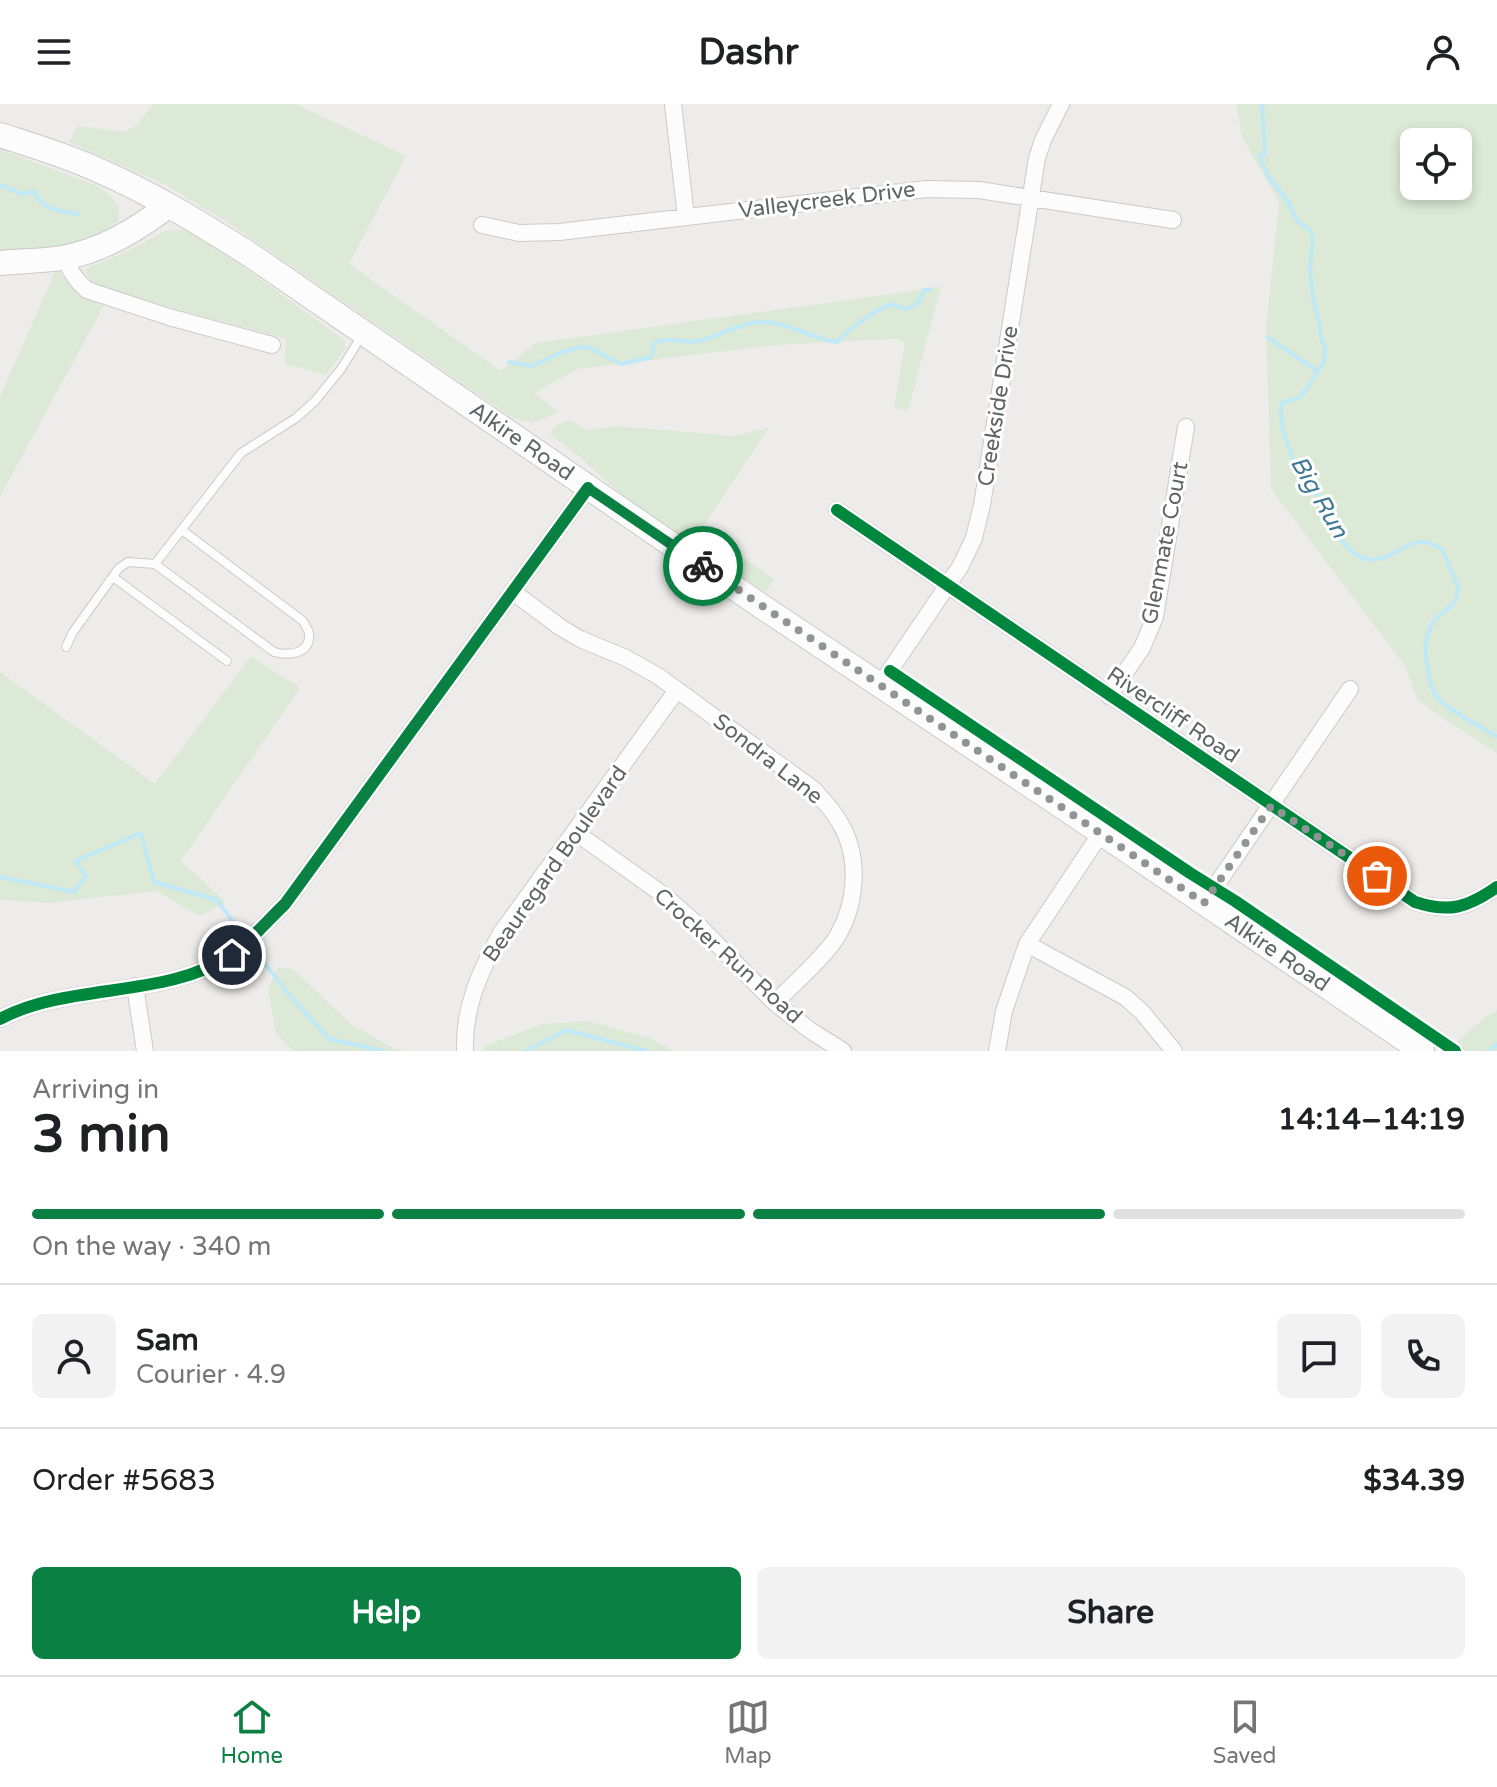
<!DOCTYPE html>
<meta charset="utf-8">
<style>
body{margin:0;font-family:"Varela Round",sans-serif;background:#f2f2f2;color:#202124;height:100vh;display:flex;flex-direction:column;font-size:30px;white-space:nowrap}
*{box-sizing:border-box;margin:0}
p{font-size:26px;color:#757577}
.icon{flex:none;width:44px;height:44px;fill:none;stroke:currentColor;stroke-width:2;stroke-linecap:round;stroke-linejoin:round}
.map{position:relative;height:947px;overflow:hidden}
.details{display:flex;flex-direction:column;background:#fff;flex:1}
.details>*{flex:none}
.fabs{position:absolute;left:1400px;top:24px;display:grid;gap:16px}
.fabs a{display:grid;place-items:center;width:72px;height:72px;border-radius:12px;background:#fff;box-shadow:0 4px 12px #0003;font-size:40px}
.pin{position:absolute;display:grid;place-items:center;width:68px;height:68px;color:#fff;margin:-34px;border:4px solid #fff;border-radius:50%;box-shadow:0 2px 8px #0007}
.courier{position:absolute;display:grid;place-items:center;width:80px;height:80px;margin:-40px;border:6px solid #0b8043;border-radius:50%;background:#fff;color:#222;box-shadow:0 2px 10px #0007}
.summary em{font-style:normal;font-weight:700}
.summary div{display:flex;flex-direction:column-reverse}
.summary{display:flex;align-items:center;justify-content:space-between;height:136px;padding:0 32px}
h1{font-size:52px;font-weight:700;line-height:60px}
.bar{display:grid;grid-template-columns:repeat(4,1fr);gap:12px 8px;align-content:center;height:96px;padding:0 32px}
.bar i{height:10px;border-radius:6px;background:#e0e0e0}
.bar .active{background:#0b8043}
.bar p{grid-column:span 4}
.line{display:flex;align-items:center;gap:20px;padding:0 32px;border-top:2px solid #e0e0e0}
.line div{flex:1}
.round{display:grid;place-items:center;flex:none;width:84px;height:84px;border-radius:12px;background:#f2f2f2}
.primary-button{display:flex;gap:16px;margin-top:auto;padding:16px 32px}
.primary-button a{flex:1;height:92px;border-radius:12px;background:#0b8043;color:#fff;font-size:32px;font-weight:700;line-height:92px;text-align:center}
.primary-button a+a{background:#f2f2f2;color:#202124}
header{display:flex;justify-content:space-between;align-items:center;height:104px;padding:0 32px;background:#fff;font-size:36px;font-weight:700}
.dock{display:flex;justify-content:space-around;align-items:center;height:112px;border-top:2px solid #e0e0e0;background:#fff;font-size:22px;color:#757577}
.dock a{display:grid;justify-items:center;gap:4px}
.dock .active{color:#0b8043}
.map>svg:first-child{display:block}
</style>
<header><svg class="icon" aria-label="menu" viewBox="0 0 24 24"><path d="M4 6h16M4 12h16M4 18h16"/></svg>Dashr<svg class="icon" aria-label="person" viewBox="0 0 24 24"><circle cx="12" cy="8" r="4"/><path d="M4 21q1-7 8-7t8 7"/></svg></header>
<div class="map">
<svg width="1497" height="947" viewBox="0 0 1497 947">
<rect width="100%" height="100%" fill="#eeecea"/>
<!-- green -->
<path fill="#dbe9d6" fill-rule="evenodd" d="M153,0H296L406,52L349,160L501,267L535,239L941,183L908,306L894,304L905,239L896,235L776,241L577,265L534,289L559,308L532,319L513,314L230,120L166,81L69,38L78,22L125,28L137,21Z
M1236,0H1497V649L1450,619L1417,595L1405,562L1271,385L1266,223L1279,98L1242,33ZM1414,38H1458V82H1414Z
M0,45L97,82L111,92L119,103L118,117C88,146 39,144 0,148Z
M187,125L201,132L344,236L346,244L326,271L285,260L286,235L111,187L90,179L85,165L121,150L166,127Z
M56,165L78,191L104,201L0,393V293Z
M570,316L587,326L617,322L736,332L769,323L702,424L774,475L765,488L635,402L577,351L550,330L555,322Z
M251,552L300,584L181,757L226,798L200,812L156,787L48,799L0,796V568L155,680Z
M277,863L293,865L352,921L395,945L406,947H293L276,930L268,886Z
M1497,906V947H1460L1452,942L1482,916Z
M588,917L650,934L674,947H484V942L542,920Z"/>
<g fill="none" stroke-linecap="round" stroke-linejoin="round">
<!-- stream -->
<path stroke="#bfe9f7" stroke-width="4" d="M1262,0L1265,47L1264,51L1259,52L1268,72L1288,98L1297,116L1310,127L1313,134L1310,165L1313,195L1319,218L1321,234L1325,243L1324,257L1306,286L1298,294L1284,298L1281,301C1280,325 1290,353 1303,373C1310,384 1320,392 1327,402C1326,417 1332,424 1341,436C1359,459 1375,461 1401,445C1407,442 1411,439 1418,438C1427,437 1434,441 1442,445L1458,483C1458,504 1444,504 1434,517C1427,527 1424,542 1426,553C1428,564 1429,581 1435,590C1444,605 1481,622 1497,633
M0,81L21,90L34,87C41,106 60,107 78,110
M1267,233L1317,267
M509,258L532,262L559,249L576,244L588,243L621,260L651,253L655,239C667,232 683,240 698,237C720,233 741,217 764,218C790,219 812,235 837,238C853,222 869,210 890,200L906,205L918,199L924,186L930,185
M0,773L74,788L86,771L75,757L141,729L154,778L217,796L240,827
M254,845L285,886L329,935L383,947
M526,947L566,926L646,947
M1489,947L1497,940"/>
<defs>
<path id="lane" d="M155,460L274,548C289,552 311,550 309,529C308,525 305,521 303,517L182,426
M113,473L227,557
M66,543L73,528L119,464L128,458L155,460L241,349L296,314L315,297L341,265L361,233"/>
<path id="street" d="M673,0L686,113
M482,121L519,129L559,128L926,85L979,86L1173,116
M64,154C70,166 76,177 87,186L169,213L272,241
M837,406L1415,798C1449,809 1467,804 1497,783
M513,488L560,523L580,535L626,554L658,572L813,685C823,696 833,706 840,719C860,752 857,798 838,831C827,851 792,881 775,899
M880,581L960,463L974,434L982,401L1037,54L1043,36L1061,0
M1109,592L1142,544L1155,513L1186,323
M575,728L665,792L701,824L775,899L811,927L843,947
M1204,799L1350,585
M1027,840L1125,893L1142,908L1174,947
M135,882L145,947
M0,915C69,878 167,895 231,851C248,840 269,815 285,800L588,384
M465,947C463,904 481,865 501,829L677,586
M997,947L1004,907L1027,840L1101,729"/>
<g id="secondary">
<path id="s1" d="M0,31C34,42 68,52 100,67C153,90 203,121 252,152L764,504L1066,705L1422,947"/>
<path d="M0,159C21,157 42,157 62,154C102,147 136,126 168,102"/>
</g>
</defs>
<!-- lane casing -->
<use href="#lane" stroke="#cbcaca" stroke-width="10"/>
<!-- street casing -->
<use href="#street" stroke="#cbcaca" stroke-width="18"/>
<!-- secondary casing -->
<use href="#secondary" stroke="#cacaca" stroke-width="26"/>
<!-- lane -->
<use href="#lane" stroke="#fcfcfc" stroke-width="8"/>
<!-- street -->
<use href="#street" stroke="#fcfcfc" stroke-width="16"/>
<!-- secondary -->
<use href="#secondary" stroke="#fcfcfc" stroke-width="24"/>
<defs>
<path id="cycleway" d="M837,406L1415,798C1449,809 1467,804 1497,783
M890,567L1190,769L1235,797L1455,947
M0,915C69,878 167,895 231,851C248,840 269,815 285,800L588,384"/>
</defs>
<!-- cycleway casing -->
<use href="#cycleway" stroke="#fff" stroke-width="17"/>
<!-- cycleway -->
<use href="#cycleway" stroke="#00873e" stroke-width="12"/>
</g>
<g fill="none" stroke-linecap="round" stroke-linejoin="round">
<!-- done -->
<path stroke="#919495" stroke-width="8" stroke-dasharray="0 14.4" d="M703,462L1204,799L1271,702L1377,772"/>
<!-- route -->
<path stroke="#0b8043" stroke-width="10" d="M232,851L285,800L588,384L703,462"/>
</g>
<g text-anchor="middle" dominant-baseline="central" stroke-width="6" stroke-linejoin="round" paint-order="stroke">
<!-- street labels -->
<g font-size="22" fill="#5f6467" stroke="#fff">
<text transform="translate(827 96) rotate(-7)">Valleycreek Drive</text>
<text transform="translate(998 302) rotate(-81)">Creekside Drive</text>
<text stroke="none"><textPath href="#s1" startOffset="608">Alkire Road</textPath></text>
<text transform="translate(1165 439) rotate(-79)">Glenmate Court</text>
<text transform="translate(1173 611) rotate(34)">Rivercliff Road</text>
<text transform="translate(768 655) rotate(38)">Sondra Lane</text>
<text transform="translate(555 760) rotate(-55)">Beauregard Boulevard</text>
<text stroke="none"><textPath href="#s1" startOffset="1520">Alkire Road</textPath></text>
<text transform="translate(728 852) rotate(42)">Crocker Run Road</text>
</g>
<!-- water labels -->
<g font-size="24" font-style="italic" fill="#3e7895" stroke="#fff">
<text transform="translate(1319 393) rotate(60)">Big Run</text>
</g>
</g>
</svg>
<div class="fabs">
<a><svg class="icon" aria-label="locate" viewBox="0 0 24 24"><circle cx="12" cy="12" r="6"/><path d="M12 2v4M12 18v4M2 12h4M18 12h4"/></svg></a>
</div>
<div class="pin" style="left:1377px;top:772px;background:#ea580c"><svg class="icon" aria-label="bag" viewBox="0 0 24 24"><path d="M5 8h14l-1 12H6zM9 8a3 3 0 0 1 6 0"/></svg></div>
<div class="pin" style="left:232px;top:851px;background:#1f2937"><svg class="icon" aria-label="home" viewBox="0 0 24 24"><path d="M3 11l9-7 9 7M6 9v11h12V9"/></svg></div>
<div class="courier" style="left:703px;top:462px"><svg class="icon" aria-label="bike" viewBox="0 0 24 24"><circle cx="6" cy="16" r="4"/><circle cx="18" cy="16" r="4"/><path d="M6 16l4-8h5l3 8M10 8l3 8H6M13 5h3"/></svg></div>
</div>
<section class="details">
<div class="summary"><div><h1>3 min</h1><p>Arriving in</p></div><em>14:14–14:19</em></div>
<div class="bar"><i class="active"></i><i class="active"></i><i class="active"></i><i></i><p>On the way · 340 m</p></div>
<div class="line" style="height:144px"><a class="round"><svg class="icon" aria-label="person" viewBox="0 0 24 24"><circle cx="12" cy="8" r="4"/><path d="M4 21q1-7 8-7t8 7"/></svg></a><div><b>Sam</b><p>Courier · 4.9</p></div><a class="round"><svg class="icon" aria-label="chat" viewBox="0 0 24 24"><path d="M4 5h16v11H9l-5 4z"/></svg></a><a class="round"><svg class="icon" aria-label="phone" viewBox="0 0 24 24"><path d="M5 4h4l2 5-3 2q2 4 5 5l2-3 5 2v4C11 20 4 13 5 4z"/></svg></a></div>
<div class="line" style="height:104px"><div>Order #5683</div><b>$34.39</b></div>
<div class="primary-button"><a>Help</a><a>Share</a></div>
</section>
<nav class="dock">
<a class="active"><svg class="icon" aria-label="home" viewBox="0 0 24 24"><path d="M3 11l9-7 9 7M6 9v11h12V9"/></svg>Home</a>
<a><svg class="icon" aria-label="map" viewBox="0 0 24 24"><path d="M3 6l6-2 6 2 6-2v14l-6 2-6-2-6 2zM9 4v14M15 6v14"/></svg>Map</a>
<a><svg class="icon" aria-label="saved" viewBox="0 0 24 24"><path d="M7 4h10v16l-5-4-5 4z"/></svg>Saved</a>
</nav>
